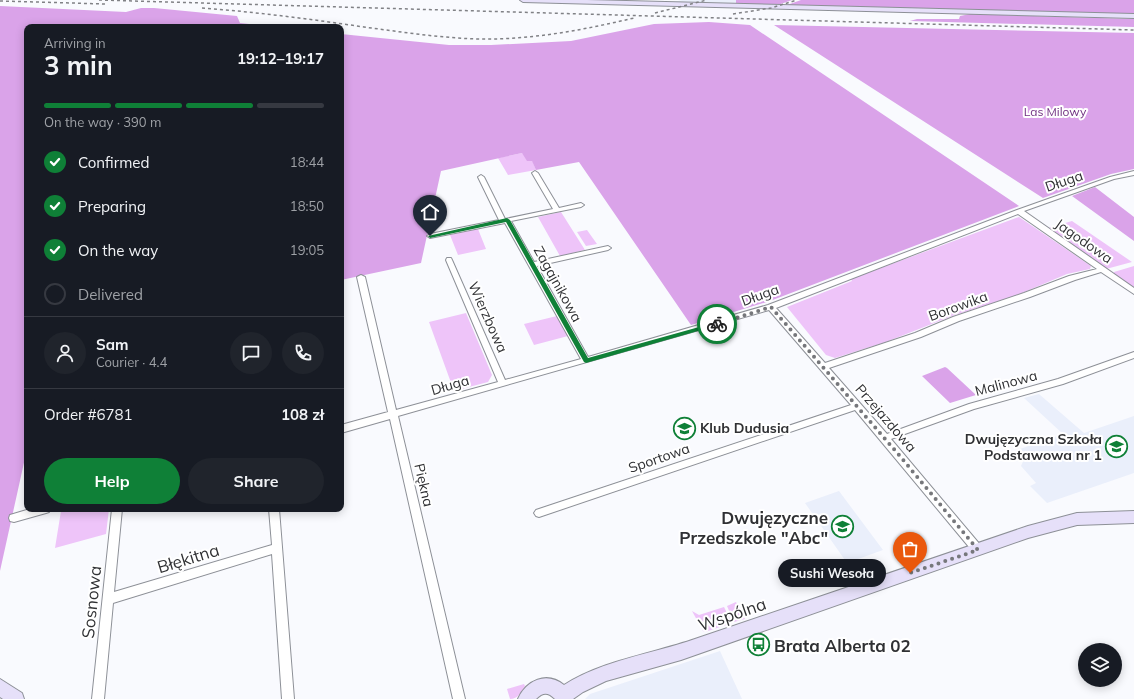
<!DOCTYPE html>
<meta charset="utf-8">
<style>
body{margin:0;font-family:Mulish,sans-serif;background:#20242c;color:#f1f3f6;height:100vh;display:flex;flex-direction:column;font-size:15px;white-space:nowrap}
*{box-sizing:border-box;margin:0}
p{font-size:13px;color:#9ea1a6}
.icon{flex:none;width:22px;height:22px;fill:none;stroke:currentColor;stroke-width:2;stroke-linecap:round;stroke-linejoin:round}
.map{position:relative;flex:1;overflow:hidden}
.panel{position:absolute;left:24px;top:24px;width:320px;height:488px;display:flex;flex-direction:column;background:#171b24;border-radius:8px;box-shadow:0 2px 10px #0003}
.panel>*{flex:none}
.controls{position:absolute;left:1078px;top:643px;display:grid;gap:8px}
.controls a{display:grid;place-items:center;width:44px;height:44px;border-radius:50%;background:#171b24;box-shadow:0 2px 10px #0003;font-size:20px}
.pin{position:absolute;display:grid;place-items:center;width:34px;height:34px;color:#fff;margin:-41px -17px;border-radius:50% 50% 50% 0;rotate:-45deg;box-shadow:0 0 4px #0007}
.pin .icon{rotate:45deg}
.courier{position:absolute;display:grid;place-items:center;width:40px;height:40px;margin:-20px;border:3px solid #0f8037;border-radius:50%;background:#fff;color:#222;box-shadow:0 1px 5px #0007}
.bubble{position:absolute;height:28px;border-radius:14px;background:#171b24;box-shadow:0 2px 10px #0003;font-size:13px;font-weight:700;line-height:28px;text-align:center}
.overview em{font-style:normal;font-weight:700}
.overview div{display:flex;flex-direction:column-reverse}
.overview{display:flex;align-items:center;justify-content:space-between;height:68px;padding:0 20px}
h1{font-size:26px;font-weight:700;line-height:30px}
.bar{display:grid;grid-template-columns:repeat(4,1fr);gap:6px 4px;align-content:center;height:48px;padding:0 20px}
.bar i{height:5px;border-radius:3px;background:#363941}
.bar .on{background:#0f8037}
.bar p{grid-column:span 4}
.line{display:flex;align-items:center;gap:10px;padding:0 20px;border-top:1px solid #363941}
.line div{flex:1}
.round{display:grid;place-items:center;flex:none;width:42px;height:42px;border-radius:21px;background:#20242c}
ol{padding:0 20px;list-style:none}
li{display:flex;align-items:center;gap:12px;height:44px}
li p{margin-inline-start:auto}
li .icon{padding:4px;border-radius:50%;background:#0f8037;color:#fff;stroke-width:4}
li:last-child{color:#9ea1a6}
li i{width:22px;height:22px;border:2px solid #363941;border-radius:50%}
.cta{display:flex;gap:8px;margin-top:auto;padding:8px 20px}
.cta a{flex:1;height:46px;border-radius:24px;background:#0f8037;color:#fff;font-size:16px;font-weight:700;line-height:46px;text-align:center}
.cta a+a{background:#20242c;color:#f1f3f6}
.map>svg:first-child{display:block}
</style>
<div class="map">
<svg width="1134" height="699" viewBox="0 0 1134 699">
<rect width="100%" height="100%" fill="#f9fafe"/>
<!-- built -->
<path fill="#eaeffb" d="M682,0H736V4L674,2Z
M1039,394L1084,433L1134,416V473L1047,503L1030,486L1036,483L1021,466L1026,455L1020,449L1063,434L1024,398Z
M839,491L883,550L847,563L805,503Z
M720,651L742,699H585L590,694Z"/>
<!-- green -->
<path fill="#eec4f9" d="M522,153L532,160L536,170L508,175L498,158Z
M561,212L585,250L560,256L538,217Z
M1019,217L1091,266L1090,269L1067,274L1015,296L952,316L886,342L835,358L826,355L787,307L852,281L851,279Z
M1072,221L1132,262L1106,269L1048,228Z
M478,229L486,249L458,255L450,235Z
M587,230L597,244L586,246L577,232Z
M1134,266V288L1114,274V272Z
M466,313L492,375L488,382L454,391L429,322Z
M557,316L568,336L534,345L524,324Z
M66,509H109L106,534L55,548L61,511Z
M736,602L745,619L734,622L727,606Z
M724,607L732,623L705,632L703,631L692,611L699,615Z
M524,684L525,686C522,692 518,699 510,699L507,689Z"/>
<!-- forest -->
<path fill="#daa3e9" d="M736,0H792L778,5L736,4Z
M801,0H1134V15L787,5Z
M0,6L126,12L141,8H154L237,16L240,23L279,27H27V449L0,571Z
M970,14L1134,19V27L910,21L917,19H959L960,16Z
M709,22L750,25L1019,206L770,301L691,325L579,162L536,170L532,161H527L522,153L441,171L421,263L341,280V34L449,45H491L571,41L654,24Z
M774,25L1134,33V169L1111,174L1043,198Z
M1095,187L1134,217V241L1072,196Z
M945,367L947,368L976,395L950,403L922,376Z"/>
<g fill="none" stroke-linecap="round" stroke-linejoin="round">
<defs>
<path id="street" d="M535,171L538,173L559,208L581,203L584,205L581,207L511,221L534,262L608,246L611,248L608,250L537,266L588,357L768,305L1017,210L1110,177L1134,171V175L1114,179L1024,211L1134,288V294L1101,272L1075,280L1030,297L959,321L921,337L829,368L887,434L969,404L1058,379L1134,352V358L1063,384L974,409L891,439L982,547L983,550L982,553L978,555L974,553L855,410L539,517L536,516L534,513L536,510L851,405L769,310L398,416L465,699H453L390,419L341,433V425L388,412L357,277L361,275L365,277L396,410L498,382L446,260L447,258H451L452,260L505,380L581,359L505,223L430,238L427,236L430,234L499,220L478,177L481,175L484,177L505,219L553,209L532,173ZM1018,214L1097,269L1069,276L1024,293L953,317L915,333L825,363L776,308Z
M30,509H51L49,512L46,513L14,522L10,521L9,518L10,515Z
M112,509H122L114,592L272,545L269,509H279L294,699H282L272,554L113,603L104,699H92Z"/>
<path id="secondary" d="M520,0H587L1134,14V18L523,2Z
M1134,511V523L1077,525L1028,538L681,660L606,681L583,692L573,699H555C548,692 543,692 536,699H518C526,680 547,671 564,685C603,660 652,654 695,639C806,601 917,564 1028,526L1077,513Z
M0,679L22,693L24,699H3L0,697Z"/>
</defs>
<!-- street casing -->
<use href="#street" stroke="#8d9097" stroke-width="2"/>
<!-- secondary casing -->
<use href="#secondary" stroke="#8d9097" stroke-width="2"/>
<!-- street -->
<use href="#street" fill="#fff" fill-rule="evenodd"/>
<!-- secondary -->
<use href="#secondary" fill="#e6e0f9" fill-rule="evenodd"/>
<!-- rail -->
<path stroke="#808185" stroke-width="1.5" stroke-dasharray="3 3" stroke-linecap="butt" d="M99,0L1134,30
M0,1L106,4
M202,8C256,12 310,19 364,27C402,32 440,38 479,39C531,40 583,30 634,18
M655,13L707,0
M733,14L771,8L797,0"/>
</g>
<!-- route -->
<path fill="#0f8037" d="M507,218L510,220L588,358L717,322L720,324L719,325L586,363L584,362L506,222L430,238L428,236Z"/>
<g fill="none" stroke-linecap="round" stroke-linejoin="round">
<!-- done -->
<path stroke="#76777b" stroke-width="4" stroke-dasharray="0 7.2" d="M717,324L771,307L899,455L978,550L910,573"/>
</g>
<!-- icons -->
<defs>
<symbol id="school-ring" viewBox="-11 -11 22 22"><circle r="9.5" fill="#fff" stroke="#0f8037" stroke-width="1.5"/><path d="M0-5L7-2L0 1L-7-2ZM-4 1L0 2.5L4 1V4Q0 6-4 4Z" fill="#0f8037"/></symbol>
<symbol id="bus-ring" viewBox="-11 -11 22 22"><circle r="9.5" fill="#fff" stroke="#0f8037" stroke-width="1.5"/><path d="M-5-6H5V4H4V6H2V4H-2V6H-4V4H-5ZM-3.5-4V0h7V-4ZM-3.5 1.2v1.5H-2V1.2ZM2 1.2v1.5H3.5V1.2Z" fill="#0f8037"/></symbol>
</defs>
<g fill-rule="evenodd">
<use href="#school-ring" x="672" y="416" width="25" height="25"/>
<use href="#school-ring" x="1104" y="434" width="25" height="25"/>
<use href="#school-ring" x="830" y="514" width="25" height="25"/>
<use href="#bus-ring" x="746" y="632" width="25" height="25"/>
</g>
<g text-anchor="middle" dominant-baseline="central" stroke-width="4" stroke-linejoin="round" paint-order="stroke">
<!-- far-park labels -->
<g font-size="12" fill="#713182" stroke="#fff">
<text x="1055" y="111">Las Milowy</text>
</g>
<!-- street labels -->
<g font-size="14" fill="#303134" stroke="#fff">
<text transform="translate(1064 181) rotate(-19)">Długa</text>
<text transform="translate(1084 241) rotate(35)">Jagodowa</text>
<text transform="translate(558 284) rotate(61)">Zagajnikowa</text>
<text transform="translate(760 295) rotate(-20)">Długa</text>
<text transform="translate(958 306) rotate(-20)">Borowika</text>
<text transform="translate(488 317) rotate(66)">Wierzbowa</text>
<text transform="translate(1006 383) rotate(-15)">Malinowa</text>
<text transform="translate(450 385) rotate(-16)">Długa</text>
<text transform="translate(886 418) rotate(49)">Przejazdowa</text>
<text transform="translate(659 458) rotate(-19)">Sportowa</text>
<text transform="translate(424 485) rotate(77)">Piękna</text>
</g>
<!-- poi labels -->
<g font-size="14" font-weight="bold" fill="#303134" stroke="#fff" text-anchor="start">
<text x="700" y="428">Klub Dudusia</text>
<text x="1102" y="439" text-anchor="end">Dwujęzyczna Szkoła<tspan x="1102" dy="16">Podstawowa nr 1</tspan></text>
</g>
<!-- near-poi labels -->
<g font-size="17" font-weight="bold" fill="#303134" stroke="#fff" text-anchor="end">
<text x="828" y="517">Dwujęzyczne<tspan x="828" dy="20">Przedszkole "Abc"</tspan></text>
<text x="774" y="645" text-anchor="start">Brata Alberta 02</text>
</g>
<!-- near-street labels -->
<g font-size="17" fill="#303134" stroke="#fff">
<text transform="translate(188 558) rotate(-17)">Błękitna</text>
<text transform="translate(91 602) rotate(-84)">Sosnowa</text>
<text transform="translate(732 614) rotate(-19)">Wspólna</text>
</g>
</g>
</svg>
<div class="controls">
<a><svg class="icon" aria-label="layers" viewBox="0 0 24 24"><path d="M12 4l9 5-9 5-9-5zM3 14l9 5 9-5"/></svg></a>
</div>
<div class="pin" style="left:910px;top:573px;background:#ea580c"><svg class="icon" aria-label="bag" viewBox="0 0 24 24"><path d="M5 8h14l-1 12H6zM9 8a3 3 0 0 1 6 0"/></svg></div>
<div class="pin" style="left:430px;top:236px;background:#1f2937"><svg class="icon" aria-label="home" viewBox="0 0 24 24"><path d="M3 11l9-7 9 7M6 9v11h12V9"/></svg></div>
<div class="courier" style="left:717px;top:324px"><svg class="icon" aria-label="bike" viewBox="0 0 24 24"><circle cx="6" cy="16" r="4"/><circle cx="18" cy="16" r="4"/><path d="M6 16l4-8h5l3 8M10 8l3 8H6M13 5h3"/></svg></div>
<div class="bubble" style="left:778px;top:559px;width:108px">Sushi Wesoła</div>
<section class="panel">
<div class="overview"><div><h1>3 min</h1><p>Arriving in</p></div><em>19:12–19:17</em></div>
<div class="bar"><i class="on"></i><i class="on"></i><i class="on"></i><i></i><p>On the way · 390 m</p></div>
<ol>
<li><svg class="icon" aria-label="check" viewBox="0 0 24 24"><path d="M5 12l5 5 9-10"/></svg>Confirmed<p>18:44</p></li>
<li><svg class="icon" aria-label="check" viewBox="0 0 24 24"><path d="M5 12l5 5 9-10"/></svg>Preparing<p>18:50</p></li>
<li><svg class="icon" aria-label="check" viewBox="0 0 24 24"><path d="M5 12l5 5 9-10"/></svg>On the way<p>19:05</p></li>
<li><i></i>Delivered</li>
</ol>
<div class="line" style="height:72px"><a class="round"><svg class="icon" aria-label="person" viewBox="0 0 24 24"><circle cx="12" cy="8" r="4"/><path d="M4 21q1-7 8-7t8 7"/></svg></a><div><b>Sam</b><p>Courier · 4.4</p></div><a class="round"><svg class="icon" aria-label="chat" viewBox="0 0 24 24"><path d="M4 5h16v11H9l-5 4z"/></svg></a><a class="round"><svg class="icon" aria-label="phone" viewBox="0 0 24 24"><path d="M5 4h4l2 5-3 2q2 4 5 5l2-3 5 2v4C11 20 4 13 5 4z"/></svg></a></div>
<div class="line" style="height:52px"><div>Order #6781</div><b>108 zł</b></div>
<div class="cta"><a>Help</a><a>Share</a></div>
</section>
</div>
